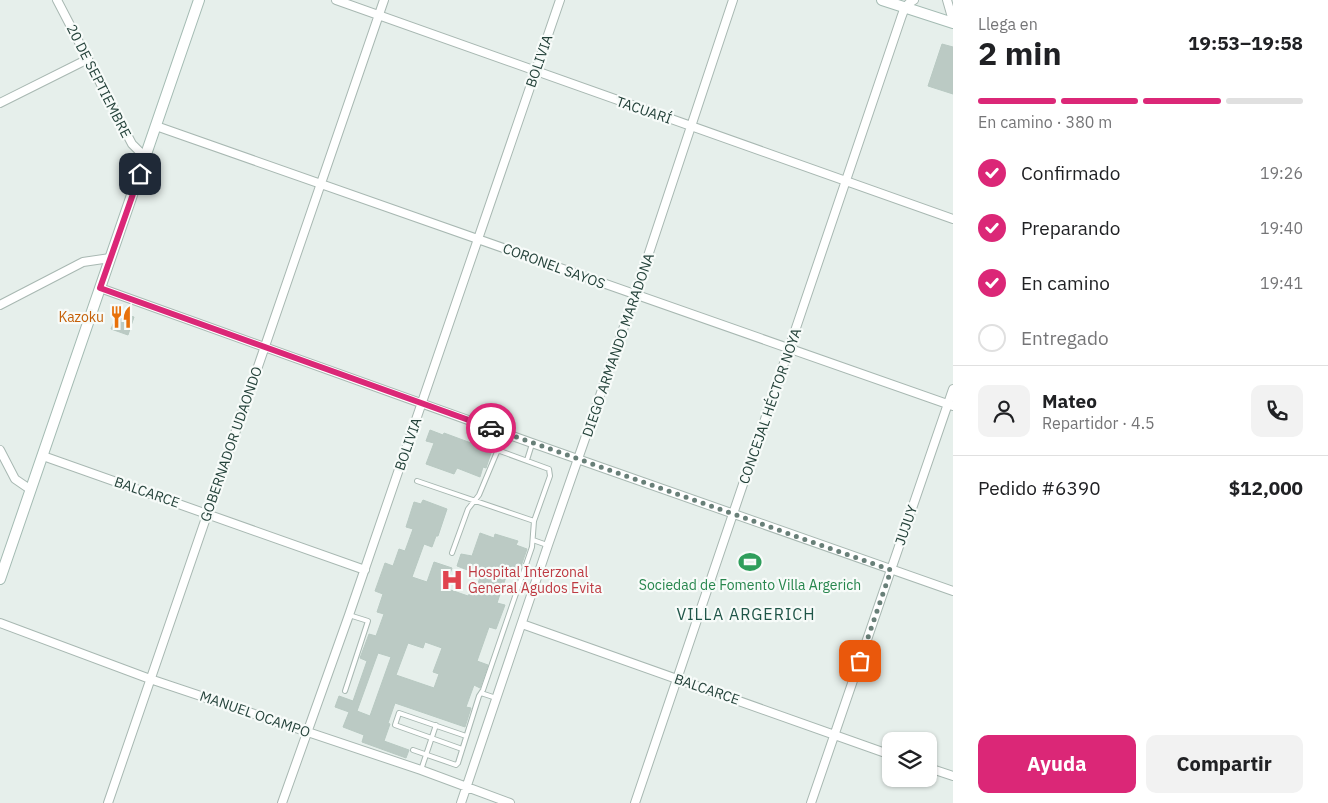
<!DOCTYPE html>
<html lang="es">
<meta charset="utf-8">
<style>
body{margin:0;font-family:"IBM Plex Sans",sans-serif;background:#f2f2f2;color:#202124;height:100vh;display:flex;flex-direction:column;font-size:19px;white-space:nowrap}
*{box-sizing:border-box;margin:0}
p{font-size:16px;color:#757577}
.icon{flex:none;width:28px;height:28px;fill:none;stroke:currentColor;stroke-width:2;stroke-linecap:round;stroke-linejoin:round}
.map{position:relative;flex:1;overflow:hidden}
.panel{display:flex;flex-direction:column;background:#fff;width:375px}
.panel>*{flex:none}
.controls{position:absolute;left:882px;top:732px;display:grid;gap:10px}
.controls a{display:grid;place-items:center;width:55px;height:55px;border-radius:10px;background:#fff;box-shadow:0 1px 4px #0004;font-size:25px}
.pin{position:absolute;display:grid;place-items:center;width:42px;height:42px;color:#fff;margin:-21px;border-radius:10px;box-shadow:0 2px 8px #0006}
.courier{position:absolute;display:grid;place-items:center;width:50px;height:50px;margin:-25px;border:4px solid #db2777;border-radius:50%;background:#fff;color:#222;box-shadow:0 1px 6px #0007}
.head em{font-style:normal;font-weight:700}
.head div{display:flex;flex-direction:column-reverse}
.head{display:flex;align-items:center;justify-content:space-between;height:85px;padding:0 25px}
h1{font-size:32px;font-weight:700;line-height:38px}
.bar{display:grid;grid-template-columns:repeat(4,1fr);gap:8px 5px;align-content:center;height:60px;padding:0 25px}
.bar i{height:6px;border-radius:4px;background:#e0e0e0}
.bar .on{background:#db2777}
.bar p{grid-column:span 4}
.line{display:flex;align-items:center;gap:12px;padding:0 25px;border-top:1px solid #e0e0e0}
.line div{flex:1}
.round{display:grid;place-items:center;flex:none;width:52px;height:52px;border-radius:10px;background:#f2f2f2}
ol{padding:0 25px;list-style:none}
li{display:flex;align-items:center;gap:15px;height:55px}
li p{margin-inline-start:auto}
li .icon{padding:5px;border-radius:50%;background:#db2777;color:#fff;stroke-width:4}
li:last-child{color:#757577}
li i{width:28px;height:28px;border:2px solid #e0e0e0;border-radius:50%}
.button{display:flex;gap:10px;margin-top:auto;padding:10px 25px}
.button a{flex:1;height:58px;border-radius:10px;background:#db2777;color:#fff;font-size:20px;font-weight:700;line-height:58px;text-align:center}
.button a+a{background:#f2f2f2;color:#202124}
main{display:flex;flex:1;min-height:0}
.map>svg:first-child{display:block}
</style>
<main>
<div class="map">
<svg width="953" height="803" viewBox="0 0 953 803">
<rect width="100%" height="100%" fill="#e6efeb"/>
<!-- building -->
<path fill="#bbcac4" stroke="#b8c9c2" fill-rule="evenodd" d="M942,44L953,47V94L928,86Z
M118,312L134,317L128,335L111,329Z
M430,430L443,435L444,433L471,443L473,436L492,442L490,449L492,450L486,468L483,467L480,477L457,468L454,474L426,464L434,443L426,441Z
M423,500L447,509L438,536H436L432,547L424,544L412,577L427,582L434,562L452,568L445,588L468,596L470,593L474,594L481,575L457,566L461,554L472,556L480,533L494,538L495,534L518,541L516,545L527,549L519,572L509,568L497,603L505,605L496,629L489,627L477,661L488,665L480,688L474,685L466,707L471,708L465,727L395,703L388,723L390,724L384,741L409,750L406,758L362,742L364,735L343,727L349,712L335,707L339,696L353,701L367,661L360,658L369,634L376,636L384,614L377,612L383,594L375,591L385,563L393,566L399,549L405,551L413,529L406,527L414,502L421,504ZM425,642L442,648L433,672L439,674L434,688L396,675L408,643L423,648ZM378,653L391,657L370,716L357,711Z"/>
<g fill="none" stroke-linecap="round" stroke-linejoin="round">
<defs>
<path id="lane" d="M527,460L532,444
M417,481L534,521
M533,540L547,545
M345,691L368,621L349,615
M481,693L496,698
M462,749L395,725L399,713L466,736
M413,750L456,765L458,763L479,696L483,690L532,547L534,521L550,476L549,469L500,451L497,452L479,495L468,509L452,553
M421,770L436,725"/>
<path id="street" d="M57,0L132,144L146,158
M336,0L953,219
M947,0L953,21
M0,103L88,59
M156,126L953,406
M100,288L532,443L953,591
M0,305L83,262L110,258
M0,450L15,479L31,490
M43,456L365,570
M0,623L150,679L421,770L510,803
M522,624L891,755
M929,768L953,776
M108,803L384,0
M282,803L349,615L560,0
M461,803L548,545L635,295L733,0
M635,803L900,21C903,12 905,4 914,0
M811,803L953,389"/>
<path id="secondary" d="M882,0L953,23
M0,579L199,0"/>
</defs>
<!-- lane casing -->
<use href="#lane" stroke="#a8b8b2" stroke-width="6"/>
<!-- street casing -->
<use href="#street" stroke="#a8b8b2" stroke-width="10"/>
<!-- secondary casing -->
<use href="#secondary" stroke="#a4bbb3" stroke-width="12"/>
<!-- lane -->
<use href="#lane" stroke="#fff" stroke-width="4"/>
<!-- street -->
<use href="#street" stroke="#fff" stroke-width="8"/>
<!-- secondary -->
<use href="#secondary" stroke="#fff" stroke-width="10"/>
</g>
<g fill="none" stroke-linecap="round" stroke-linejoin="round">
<!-- done -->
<path stroke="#687f78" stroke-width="5" stroke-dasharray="0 9" d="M491,428L891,570L860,661"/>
<!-- route -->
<path stroke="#db2777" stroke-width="6" d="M140,174L100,288L491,428"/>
</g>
<!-- icons -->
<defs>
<symbol id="restaurant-bare" viewBox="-9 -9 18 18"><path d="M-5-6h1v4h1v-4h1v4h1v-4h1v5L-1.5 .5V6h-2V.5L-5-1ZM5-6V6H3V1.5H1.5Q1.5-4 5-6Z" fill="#e8710a" stroke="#f7fbf9" stroke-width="2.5" paint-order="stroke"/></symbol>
<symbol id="stadium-bare" viewBox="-9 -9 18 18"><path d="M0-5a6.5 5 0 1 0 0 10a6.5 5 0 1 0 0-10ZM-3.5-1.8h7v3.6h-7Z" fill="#2e9e5b" stroke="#f7fbf9" stroke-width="2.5" paint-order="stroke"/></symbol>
<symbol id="hospital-bare" viewBox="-9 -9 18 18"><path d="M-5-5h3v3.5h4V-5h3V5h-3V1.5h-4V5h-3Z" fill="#e0444e" stroke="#f7fbf9" stroke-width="2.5" paint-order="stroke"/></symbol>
</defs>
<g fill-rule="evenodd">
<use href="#restaurant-bare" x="105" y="301" width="32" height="32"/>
<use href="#stadium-bare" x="734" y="546" width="32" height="32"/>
<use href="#hospital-bare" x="436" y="564" width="32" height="32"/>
</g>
<g text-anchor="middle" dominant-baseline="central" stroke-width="4.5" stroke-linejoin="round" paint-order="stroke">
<!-- street labels -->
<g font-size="14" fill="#24423a" stroke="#f7fbf9">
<text transform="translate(539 61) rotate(-71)">BOLIVIA</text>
<text transform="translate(99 81) rotate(63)">20 DE SEPTIEMBRE</text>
<text transform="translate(644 110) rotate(19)">TACUARÍ</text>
<text transform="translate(554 266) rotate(20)">CORONEL SAYOS</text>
<text transform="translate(618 345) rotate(-71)">DIEGO ARMANDO MARADONA</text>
<text transform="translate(770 406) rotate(-71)">CONCEJAL HÉCTOR NOYA</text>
<text transform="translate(231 444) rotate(-71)">GOBERNADOR UDAONDO</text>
<text transform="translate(408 444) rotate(-71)">BOLIVIA</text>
<text transform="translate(147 492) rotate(19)">BALCARCE</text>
<text transform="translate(906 525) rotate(-71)">JUJUY</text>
<text transform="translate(707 689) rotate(19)">BALCARCE</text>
<text transform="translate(255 714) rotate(19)">MANUEL OCAMPO</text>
</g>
<!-- food labels -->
<g font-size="14" fill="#c56008" stroke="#f7fbf9" text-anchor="end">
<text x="104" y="317">Kazoku</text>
</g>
<!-- health labels -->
<g font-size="14" fill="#be3a42" stroke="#f7fbf9" text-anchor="start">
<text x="468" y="572">Hospital Interzonal<tspan x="468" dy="16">General Agudos Evita</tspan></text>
</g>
<!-- leisure labels -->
<g font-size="14" fill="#27864d" stroke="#f7fbf9">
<text x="750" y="585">Sociedad de Fomento Villa Argerich</text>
</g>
<!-- quarter labels -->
<g font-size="16" letter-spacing="1" fill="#1f5548" stroke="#f7fbf9">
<text x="746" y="614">VILLA ARGERICH</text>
</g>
</g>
</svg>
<div class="controls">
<a><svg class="icon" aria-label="layers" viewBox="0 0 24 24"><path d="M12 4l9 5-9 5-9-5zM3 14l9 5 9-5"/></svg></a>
</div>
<div class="pin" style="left:860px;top:661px;background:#ea580c"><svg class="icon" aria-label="bag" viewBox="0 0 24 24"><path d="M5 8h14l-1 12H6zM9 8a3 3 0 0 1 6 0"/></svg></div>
<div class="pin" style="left:140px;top:174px;background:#1f2937"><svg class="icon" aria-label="home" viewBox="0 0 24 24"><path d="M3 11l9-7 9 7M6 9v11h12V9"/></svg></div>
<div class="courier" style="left:491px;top:428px"><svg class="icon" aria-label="car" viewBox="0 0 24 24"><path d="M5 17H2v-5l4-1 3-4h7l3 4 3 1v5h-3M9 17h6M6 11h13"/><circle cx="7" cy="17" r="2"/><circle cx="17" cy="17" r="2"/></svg></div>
</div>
<section class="panel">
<div class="head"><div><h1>2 min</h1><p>Llega en</p></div><em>19:53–19:58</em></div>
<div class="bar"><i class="on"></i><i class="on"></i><i class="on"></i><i></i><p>En camino · 380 m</p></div>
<ol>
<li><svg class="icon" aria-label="check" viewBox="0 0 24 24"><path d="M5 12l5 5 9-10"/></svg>Confirmado<p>19:26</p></li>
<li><svg class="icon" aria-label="check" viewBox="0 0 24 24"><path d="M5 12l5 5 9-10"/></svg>Preparando<p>19:40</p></li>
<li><svg class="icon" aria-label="check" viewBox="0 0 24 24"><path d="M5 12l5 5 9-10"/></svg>En camino<p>19:41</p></li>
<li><i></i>Entregado</li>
</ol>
<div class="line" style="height:90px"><a class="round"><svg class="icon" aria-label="person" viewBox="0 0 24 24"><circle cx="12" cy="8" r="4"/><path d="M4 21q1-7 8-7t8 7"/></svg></a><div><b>Mateo</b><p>Repartidor · 4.5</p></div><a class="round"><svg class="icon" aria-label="phone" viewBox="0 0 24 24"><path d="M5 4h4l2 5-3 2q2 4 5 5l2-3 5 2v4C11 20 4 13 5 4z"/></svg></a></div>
<div class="line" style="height:65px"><div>Pedido #6390</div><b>$12,000</b></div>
<div class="button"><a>Ayuda</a><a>Compartir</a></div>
</section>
</main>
